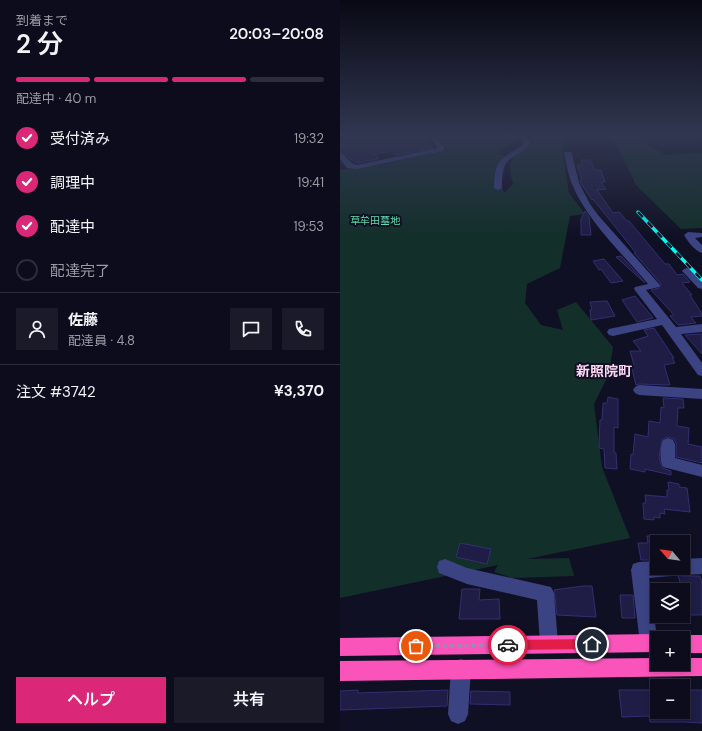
<!DOCTYPE html>
<html lang="ja">
<meta charset="utf-8">
<style>
body{margin:0;font-family:"DM Sans","Noto Sans JP",sans-serif;background:#1a1a29;color:#f1f3f6;height:100vh;display:flex;flex-direction:column;font-size:15px;white-space:nowrap}
*{box-sizing:border-box;margin:0}
p{font-size:13px;color:#9a9ba3}
.icon{flex:none;width:22px;height:22px;fill:none;stroke:currentColor;stroke-width:2;stroke-linecap:round;stroke-linejoin:round}
.map{position:relative;flex:1;overflow:hidden}
.details{display:flex;flex-direction:column;background:#0c0c1c;width:340px}
.details>*{flex:none}
.needle{width:26px;rotate:299deg}
.buttons{position:absolute;left:310px;top:535px;display:grid;gap:8px}
.buttons a{display:grid;place-items:center;width:40px;height:40px;border-radius:0px;background:#0c0c1c;box-shadow:0 2px 6px #0003,0 0 0 1px #2c2c3b;font-size:20px}
.pin{position:absolute;display:grid;place-items:center;width:34px;height:34px;color:#fff;margin:-17px;border:2px solid #fff;border-radius:50%;box-shadow:0 1px 4px #0007}
.courier{position:absolute;display:grid;place-items:center;width:40px;height:40px;margin:-20px;border:3px solid #e11d48;border-radius:50%;background:#fff;color:#222;box-shadow:0 1px 5px #0007}
.headline em{font-style:normal;font-weight:600}
.headline div{display:flex;flex-direction:column-reverse}
.headline{display:flex;align-items:center;justify-content:space-between;height:68px;padding:0 16px}
h1{font-size:26px;font-weight:600;line-height:30px}
.bar{display:grid;grid-template-columns:repeat(4,1fr);gap:6px 4px;align-content:center;height:48px;padding:0 16px}
.bar i{height:5px;border-radius:3px;background:#2c2c3b}
.bar .active{background:#db2777}
.bar p{grid-column:span 4}
.line{display:flex;align-items:center;gap:10px;padding:0 16px;border-top:1px solid #2c2c3b}
.line div{flex:1}
.round{display:grid;place-items:center;flex:none;width:42px;height:42px;border-radius:0px;background:#1a1a29}
ol{padding:0 16px;list-style:none}
li{display:flex;align-items:center;gap:12px;height:44px}
li p{margin-inline-start:auto}
li .icon{padding:4px;border-radius:50%;background:#db2777;color:#fff;stroke-width:4}
li:last-child{color:#9a9ba3}
li i{width:22px;height:22px;border:2px solid #2c2c3b;border-radius:50%}
.action{display:flex;gap:8px;margin-top:auto;padding:8px 16px}
.action a{flex:1;height:46px;border-radius:0px;background:#db2777;color:#fff;font-size:16px;font-weight:600;line-height:46px;text-align:center}
.action a+a{background:#1a1a29;color:#f1f3f6}
main{display:flex;flex:1;min-height:0}
.map>svg:first-child{display:block}
</style>
<main>
<section class="details">
<div class="headline"><div><h1>2 分</h1><p>到着まで</p></div><em>20:03–20:08</em></div>
<div class="bar"><i class="active"></i><i class="active"></i><i class="active"></i><i></i><p>配達中 · 40 m</p></div>
<ol>
<li><svg class="icon" aria-label="check" viewBox="0 0 24 24"><path d="M5 12l5 5 9-10"/></svg>受付済み<p>19:32</p></li>
<li><svg class="icon" aria-label="check" viewBox="0 0 24 24"><path d="M5 12l5 5 9-10"/></svg>調理中<p>19:41</p></li>
<li><svg class="icon" aria-label="check" viewBox="0 0 24 24"><path d="M5 12l5 5 9-10"/></svg>配達中<p>19:53</p></li>
<li><i></i>配達完了</li>
</ol>
<div class="line" style="height:72px"><a class="round"><svg class="icon" aria-label="person" viewBox="0 0 24 24"><circle cx="12" cy="8" r="4"/><path d="M4 21q1-7 8-7t8 7"/></svg></a><div><b>佐藤</b><p>配達員 · 4.8</p></div><a class="round"><svg class="icon" aria-label="chat" viewBox="0 0 24 24"><path d="M4 5h16v11H9l-5 4z"/></svg></a><a class="round"><svg class="icon" aria-label="phone" viewBox="0 0 24 24"><path d="M5 4h4l2 5-3 2q2 4 5 5l2-3 5 2v4C11 20 4 13 5 4z"/></svg></a></div>
<div class="line" style="height:52px"><div>注文 #3742</div><b>¥3,370</b></div>
<div class="action"><a>ヘルプ</a><a>共有</a></div>
</section>
<div class="map">
<svg width="362" height="731" viewBox="0 0 362 731">
<rect width="100%" height="100%" fill="#101025"/>
<!-- green -->
<path fill="#132f2a" d="M94,135H154L169,139L176,138V142L162,149L158,154L165,156L157,168L164,193L173,184C166,159 172,156 193,143L194,138L191,135H221L224,141L222,150L229,193L245,214L230,216L220,268L187,284L185,303L201,325L223,330L217,310L236,302L273,347L269,374L254,404L262,467L290,538L187,559L229,558L234,576L172,578L154,572L158,565L0,598V170L43,164L108,150Z
M272,135H293L324,155L362,153V228L341,229L296,185Z"/>
<!-- building -->
<path fill="#1f1c46" stroke="#332f71" d="M14,134H77L79,136H83L93,148L55,155L53,151L35,154L38,159L17,163L0,152V137Z
M241,160H250L255,170H261L265,182H261L266,189L257,190L273,213L279,212L287,221H289L325,264H329L337,275L343,274L350,282L342,283L352,295H350L362,314V316L351,317L356,323L338,325L330,316L334,315L311,290L319,288L321,284L294,253H296L253,199L252,200L240,182V180L242,179L237,165H242Z
M245,211L249,217L251,235H241V219Z
M281,256L297,273L305,283L276,257Z
M264,259L283,281L271,283L261,269L259,270L253,261Z
M295,296L310,314L313,318L297,322L282,300Z
M267,301L275,316L251,320L250,310H252L250,302Z
M314,328L334,358H332L335,363L324,365L330,385L299,384L296,385L291,365H294L290,351H301L293,341L308,336L304,330Z
M362,334V354L345,335Z
M268,397L278,399V428L274,427V453H276L277,469L265,468L264,449L259,448L260,420H262L263,403H267Z
M323,398L343,399L344,408H338L337,426L349,428L348,444L362,447V463L336,457V443L334,439L327,437L322,440L319,457L322,468L331,471V475L305,469V472L290,469L291,454L293,455L295,434L308,437L309,421L320,423L321,407L324,408Z
M328,482L339,484V487L347,488L350,512L324,509L325,514L320,513V518L314,517V520L304,519L303,503H306L305,495L327,497V490H329Z
M307,536H317V560H301L298,543H308Z
M120,543L151,549L147,564L116,557Z
M338,575L343,576H360L362,584V615H343V590H342Z
M243,586H252L256,617L217,615L214,590Z
M122,589H140L139,600L159,599L160,619H119Z
M280,595H293L295,618H282Z
M18,690V693L108,690L107,706L0,710V691Z
M279,690H317V712H343V690H362V723L343,722H310L309,716L282,717Z
M131,691L170,692V705L130,704Z"/>
<g fill="none" stroke-linecap="round" stroke-linejoin="round">
<!-- minor -->
<path fill="#3c4383" fill-rule="evenodd" d="M89,135H95L105,149L103,151L17,169L7,168L0,159V153C7,155 9,164 17,165L98,148Z
M156,135H187L186,136L191,143C174,164 162,150 162,188L158,190L154,188C155,154 163,161 184,143L180,137L168,139Z
M225,152H231L232,154L239,183L250,204L258,215L320,285L319,287L306,290L336,327L362,324V332L341,334L362,363V376L358,375L322,325L273,336L269,335L267,332L269,329L317,319L294,289L295,287L308,284C282,253 247,221 232,184C228,175 227,164 224,154Z
M348,232L362,233V237L355,238L362,245V253C354,250 348,242 344,235Z
M347,268L350,269L362,280V289L358,288L344,273L342,271L344,269Z
M299,385L362,389V399L299,395L295,393L293,390L295,387Z
M328,438L333,440L335,444V458L362,465V477L323,467C319,460 320,447 323,440Z
M362,558V574L343,575L337,573L331,576L309,578L317,638L316,650L309,652L302,650L300,643L291,570L293,564L299,562L317,561V568H343V559Z
M105,559L127,568L211,587L214,593L218,644L216,651L209,653L202,651L200,644L197,600L127,584L99,573L97,567L99,561Z
M121,659L128,662L131,669L128,714L125,721L118,724L111,721L108,714L111,669L114,662Z"/>
<!-- highway -->
<path fill="#fa54bb" fill-rule="evenodd" d="M317,634L324,638H317V652L0,656V638Z
M343,635H362V653H343V638H336Z
M317,658V664H343V658H362V676L0,681V661Z"/>
<defs>
<path id="rail" d="M298,212L362,280"/>
</defs>
<!-- rail casing -->
<use href="#rail" stroke="#07f8ee" stroke-width="3.5"/>
<!-- rail -->
<use href="#rail" stroke="#101025" stroke-width="2.5" stroke-dasharray="7" stroke-linecap="butt"/>
</g>
<!-- sky -->
<linearGradient id="sky" x2="0" y2="1"><stop stop-color="#090914"/><stop offset="0.57" stop-color="#313751"/><stop offset="1" stop-color="#313751" stop-opacity="0"/></linearGradient>
<rect width="362" height="237" fill="url(#sky)"/>
<!-- route -->
<path fill="#e11d48" d="M252,639L256,640L257,644L256,647L252,649L168,650L165,648L163,645L165,641L168,640Z"/>
<g fill="none" stroke-linecap="round" stroke-linejoin="round">
<!-- done -->
<path stroke="#9091b2" stroke-width="4" stroke-dasharray="0 7.2" d="M76,646L168,645"/>
</g>
<g text-anchor="middle" dominant-baseline="central" stroke-width="4" stroke-linejoin="round" paint-order="stroke">
<!-- far-park labels -->
<g font-size="10" fill="#63dcad" stroke="#101025">
<text x="35" y="220">草牟田墓地</text>
</g>
<!-- quarter labels -->
<g font-size="14" font-weight="bold" fill="#fed7f5" stroke="#101025">
<text x="264" y="371">新照院町</text>
</g>
</g>
</svg>
<div class="buttons">
<a><svg class="needle" viewBox="-14 -14 28 28"><path d="M0-13l5 13h-10z" fill="#e53935"/><path d="M0 13l5-13h-10z" fill="#9a9ba3"/></svg></a>
<a><svg class="icon" aria-label="layers" viewBox="0 0 24 24"><path d="M12 4l9 5-9 5-9-5zM3 14l9 5 9-5"/></svg></a>
<a>+</a>
<a>−</a>
</div>
<div class="pin" style="left:76px;top:646px;background:#ea580c"><svg class="icon" aria-label="bag" viewBox="0 0 24 24"><path d="M5 8h14l-1 12H6zM9 8a3 3 0 0 1 6 0"/></svg></div>
<div class="pin" style="left:252px;top:644px;background:#1f2937"><svg class="icon" aria-label="home" viewBox="0 0 24 24"><path d="M3 11l9-7 9 7M6 9v11h12V9"/></svg></div>
<div class="courier" style="left:168px;top:645px"><svg class="icon" aria-label="car" viewBox="0 0 24 24"><path d="M5 17H2v-5l4-1 3-4h7l3 4 3 1v5h-3M9 17h6M6 11h13"/><circle cx="7" cy="17" r="2"/><circle cx="17" cy="17" r="2"/></svg></div>
</div>
</main>
